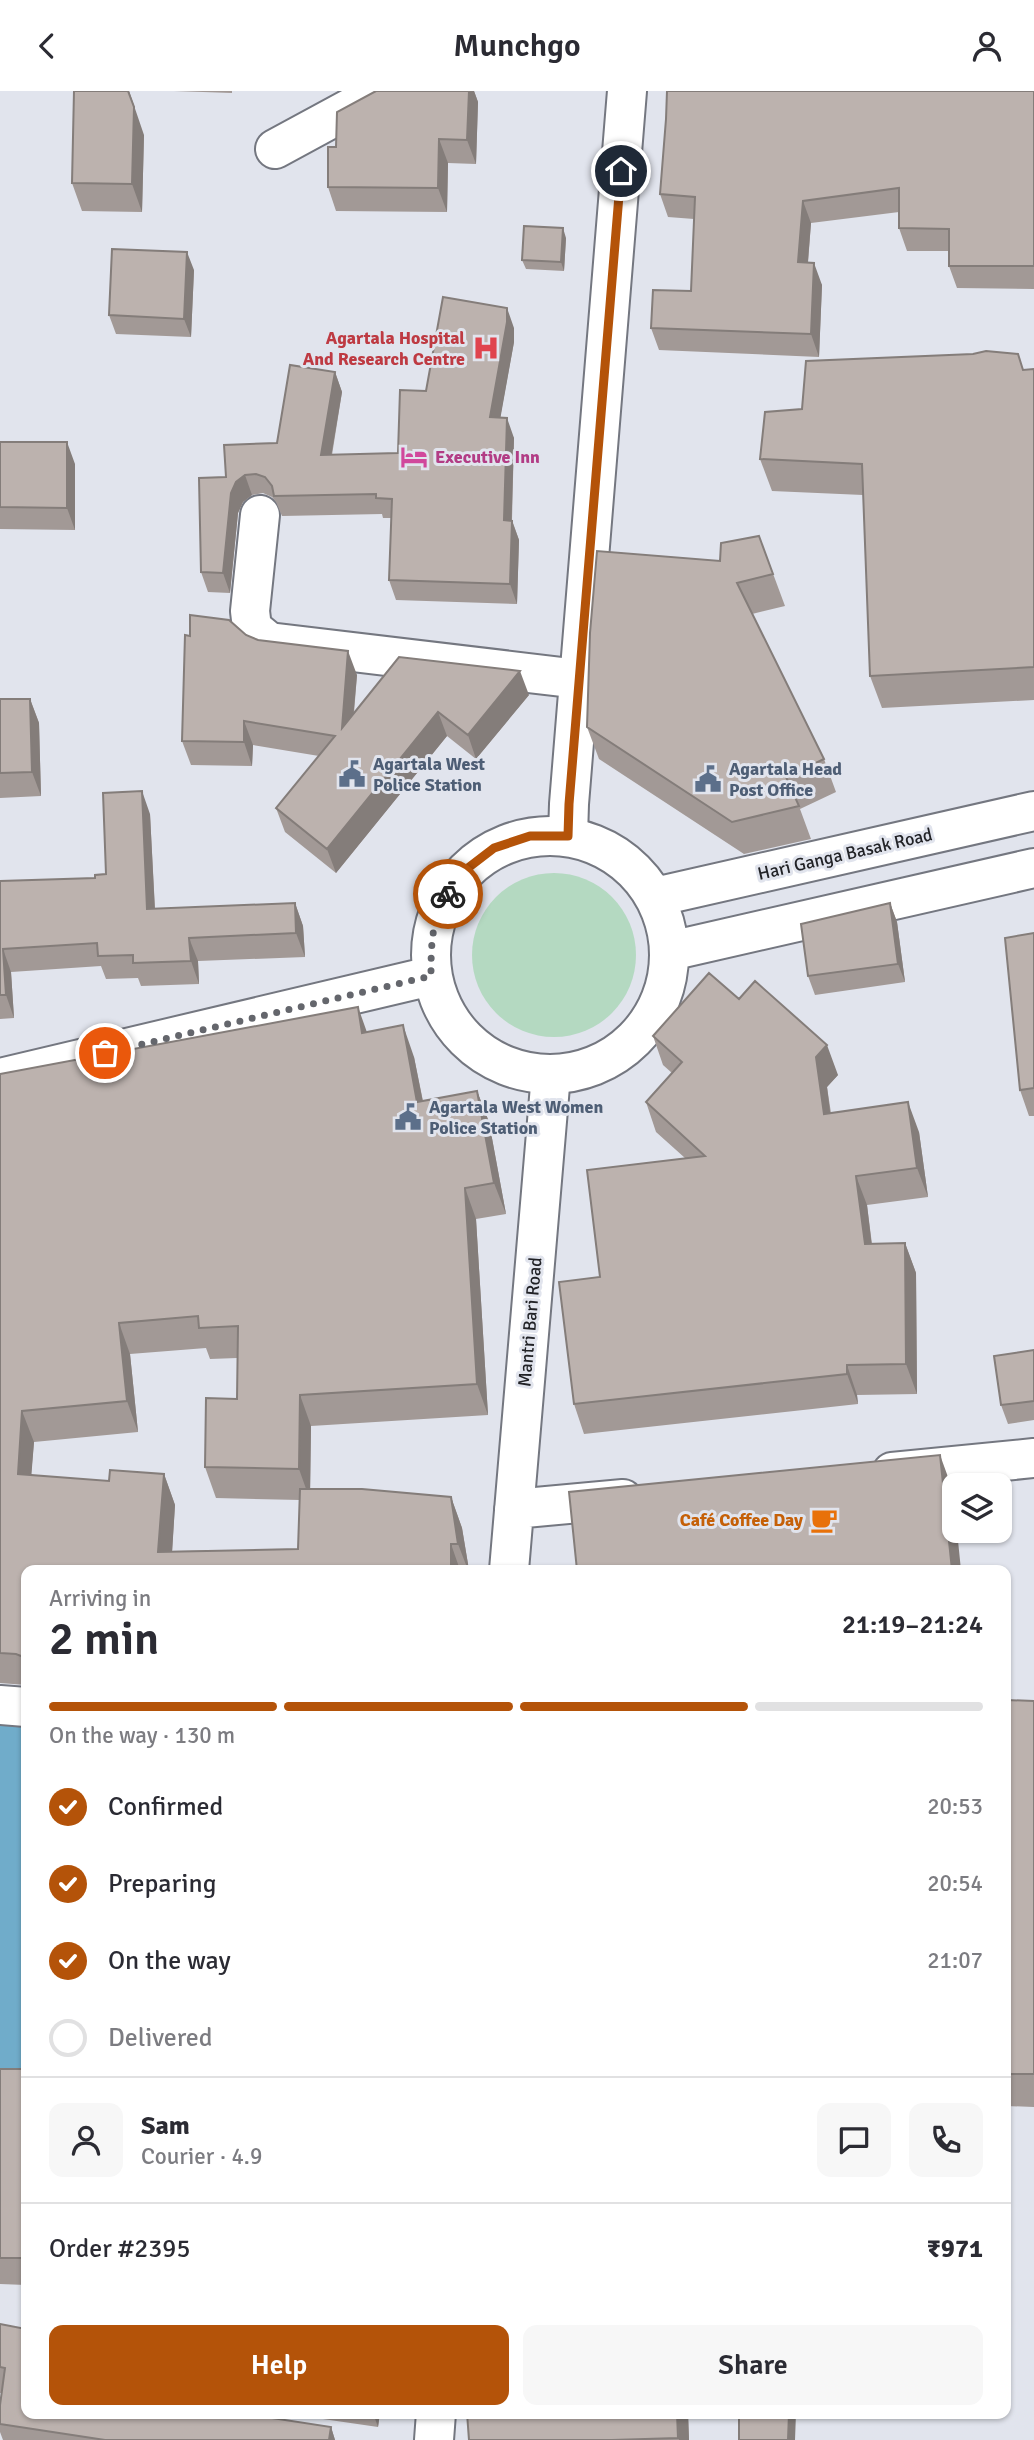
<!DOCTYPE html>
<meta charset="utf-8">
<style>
body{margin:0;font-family:Signika,sans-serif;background:#f7f7f7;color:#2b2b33;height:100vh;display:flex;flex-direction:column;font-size:26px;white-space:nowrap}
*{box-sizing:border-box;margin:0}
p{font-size:23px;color:#7c7c81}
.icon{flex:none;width:38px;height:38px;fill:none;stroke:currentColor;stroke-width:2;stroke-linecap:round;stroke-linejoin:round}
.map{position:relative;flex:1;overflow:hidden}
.side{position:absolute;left:21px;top:1474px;width:990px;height:854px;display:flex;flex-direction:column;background:#fff;border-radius:14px;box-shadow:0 2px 5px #0004}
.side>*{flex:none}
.fabs{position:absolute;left:942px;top:1382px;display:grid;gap:14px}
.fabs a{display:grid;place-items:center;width:70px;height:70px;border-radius:14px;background:#fff;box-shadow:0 2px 5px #0004;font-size:35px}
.pin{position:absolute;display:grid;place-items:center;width:60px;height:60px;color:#fff;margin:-30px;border:4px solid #fff;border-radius:50%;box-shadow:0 2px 7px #0007}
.courier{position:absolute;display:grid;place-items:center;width:70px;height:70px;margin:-35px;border:5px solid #b45309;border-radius:50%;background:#fff;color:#222;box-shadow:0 2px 9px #0007}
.head em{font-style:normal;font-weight:600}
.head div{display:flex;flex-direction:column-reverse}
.head{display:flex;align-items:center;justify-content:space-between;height:119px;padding:0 28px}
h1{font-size:46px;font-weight:600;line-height:52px}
.bar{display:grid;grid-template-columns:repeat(4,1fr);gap:10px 7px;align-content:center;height:84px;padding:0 28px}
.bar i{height:9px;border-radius:5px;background:#e1e1e2}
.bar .active{background:#b45309}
.bar p{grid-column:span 4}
.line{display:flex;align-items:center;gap:18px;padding:0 28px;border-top:2px solid #e1e1e2}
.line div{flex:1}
.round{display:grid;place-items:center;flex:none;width:74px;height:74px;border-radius:14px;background:#f7f7f7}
ol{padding:0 28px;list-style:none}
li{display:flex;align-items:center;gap:21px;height:77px}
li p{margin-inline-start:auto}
li .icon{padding:7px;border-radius:50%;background:#b45309;color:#fff;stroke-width:4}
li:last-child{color:#7c7c81}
li i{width:38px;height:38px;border:4px solid #e1e1e2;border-radius:50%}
.cta{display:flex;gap:14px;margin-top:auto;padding:14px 28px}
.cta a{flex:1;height:80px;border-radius:14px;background:#b45309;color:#fff;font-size:28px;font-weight:600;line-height:80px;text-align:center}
.cta a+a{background:#f7f7f7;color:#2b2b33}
header{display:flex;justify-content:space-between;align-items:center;height:91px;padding:0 28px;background:#fff;font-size:32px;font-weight:600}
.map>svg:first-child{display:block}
</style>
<header><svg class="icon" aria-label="back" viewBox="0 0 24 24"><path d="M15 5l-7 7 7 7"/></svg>Munchgo<svg class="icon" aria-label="person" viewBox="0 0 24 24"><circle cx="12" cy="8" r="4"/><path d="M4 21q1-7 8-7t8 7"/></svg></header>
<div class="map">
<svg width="1034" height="2349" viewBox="0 0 1034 2349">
<rect width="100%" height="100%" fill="#e1e4ed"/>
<!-- green -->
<path fill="#b4d9c1" d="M472 864a82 82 0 1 1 164 0a82 82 0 1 1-164 0Z"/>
<!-- water -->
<path fill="#70acca" d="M0,1632L26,1633V2015L0,2014Z"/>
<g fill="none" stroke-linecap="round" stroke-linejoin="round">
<defs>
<path id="minor" d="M275,58L382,0
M260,424L250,520L252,537L269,551L579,588
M568,745L569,713L627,0
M892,1381L1034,1367
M514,1418L623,1408
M509,1479L551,983
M0,1614L26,1616
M434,2349L436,2322"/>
<path id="major" d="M431 864a119 119 0 1 1 238 0a119 119 0 1 1-238 0Z
M655,806L1034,720
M670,860L1034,777
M0,987L431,885"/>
</defs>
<!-- minor casing -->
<use href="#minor" stroke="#747780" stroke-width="42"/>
<!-- major casing -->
<use href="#major" stroke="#747780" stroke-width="42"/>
<!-- minor -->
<use href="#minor" stroke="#fff" stroke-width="38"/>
<!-- major -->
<use href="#major" stroke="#fff" stroke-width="38"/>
</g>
<!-- wall -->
<path fill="#a29996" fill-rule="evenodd" d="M174,0H232V2Z
M376,0H474L478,11L476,73L448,72L447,121L336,120L328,96L336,56Z
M1034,0V198L957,197L949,175V160H907L899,137V121L811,132L808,172L822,194L819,266L659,259L651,237L691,200L694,128L668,126L660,103L666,28Z
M144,44L142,121L82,120L72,92Z
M566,147L564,180L526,178L522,169Z
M194,179L191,246L116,243L109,224Z
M514,237V251L500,327L514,347L512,429L519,449L517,513L396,509L389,489L391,427H383L382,423L282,425L276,411L272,406L263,402L252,404L243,411L238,422L230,502L208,501L201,481L226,386L277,352L335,281L342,301L332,364L398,362L426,300Z
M973,263L1024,279L1034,278V609L882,617L870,585L863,404L772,400L760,368L802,318Z
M0,351L75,373V439L0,438Z
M759,445L785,515L752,523L824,668L836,701L800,718L811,748L744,763L599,668L587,636L720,470Z
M246,544L357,584L354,622L529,604L476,668L447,645L336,782L285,741L276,717L319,665L253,654L252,675L191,674L182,650Z
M0,608H30L39,632L41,705L0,707Z
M150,723L155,818L295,812L303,835L305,866L198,870L199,893L141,895L138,887L106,888L101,875L11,881L14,927L0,928V790L95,787L106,783Z
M890,812L897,831L905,891L815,904L808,885Z
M1034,842V1025H1029L1020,999Z
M739,908L838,984L827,996L831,1022L919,1041L928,1106L867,1114L872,1153L905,1152L916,1182L917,1303L857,1304L858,1313L584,1343L574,1313L600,1186L685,1067L656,1041L646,1011L672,982L663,974L653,945Z
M367,941L414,966L423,1010L477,1000L489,1031L506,1123L476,1128L488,1324L311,1335L310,1398L451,1406L462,1437L469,1479H26V1594L0,1592V983ZM206,1257L210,1268L237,1267V1308L205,1376L216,1407L300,1409L298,1458L172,1460L175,1414L164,1383L109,1390L31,1384L34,1351L138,1341L130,1263Z
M1034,1259V1329L1008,1333L1001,1314Z
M1006,1609L1034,1610V2016L1006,2015Z
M0,1978H26V2194L0,2193Z
M0,2233L26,2322L331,2336L335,2349H3L0,2341V2314L2,2302H0Z
M314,2322H380L378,2336L316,2327Z
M467,2322H688L689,2349H469Z"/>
<!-- shaded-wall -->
<path fill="#847d7a" d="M128,0H129L144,44L142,121L132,93Z
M469,0H474L478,11L476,73L467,49Z
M439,48L448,72L447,121L438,97Z
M803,110L811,132L806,194L798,171Z
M563,137L566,147L564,180L561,171Z
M187,161L194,179L191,246L184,228Z
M814,172L822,194L819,266L811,243Z
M507,217L514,237V251L497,346L490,326Z
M335,281L342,301L328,384L321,364Z
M507,327L514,347L511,449L504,429Z
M67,351L75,373V439L67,417Z
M245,384L252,404L243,411L238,422L230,502L223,482L231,402L236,391Z
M512,430L519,449L517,513L510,493Z
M348,560L357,584L350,661L342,637Z
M520,580L529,604L476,668L468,644Z
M30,608L39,632L41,705L32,681Z
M438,621L447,645L336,782L327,758Z
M244,630L253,654L252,675L244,651Z
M142,700L150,723L156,841L147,818Z
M295,812L303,835L305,866L296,842Z
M890,812L897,831L905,891L898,873Z
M189,847L198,870L199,893L191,870Z
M3,858L11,881L14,927L6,904Z
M358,916L369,947L362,942Z
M403,934L414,966L429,1042L417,1011Z
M827,954L838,984L827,996L834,1053L824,1023L816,966Z
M477,1000L489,1031L506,1123L494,1092Z
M908,1011L919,1041L928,1106L917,1077Z
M856,1085L867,1114L875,1182L865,1153Z
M465,1097L476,1128L488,1324L477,1293Z
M905,1152L916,1182L917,1303L906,1273Z
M119,1232L130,1263L138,1341L127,1310Z
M847,1274L857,1304L858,1313L847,1283Z
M300,1304L311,1335L310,1409L299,1378Z
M22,1320L34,1351L29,1414L18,1383Z
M940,1364L952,1397L954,1411V1440H957L961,1479H952Z
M164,1383L175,1414L171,1479L158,1461Z
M451,1406L462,1437L469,1479H468L458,1453Z
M451,1453L460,1479H451Z
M373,2322H380L378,2336Z
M677,2322H688L689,2349H679Z
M789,2322H796L795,2349H788Z
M331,2336L335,2349H329Z"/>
<!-- building -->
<path fill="#bcb2ae" stroke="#847d7a" stroke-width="2" d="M74,0H128L134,16L132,93L72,92Z
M376,0H469L467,49L439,48L438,97L328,96V56H336L337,21Z
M667,0H1034V175H949V138L899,137V97L803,110L798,171L814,172L811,243L651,237L653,199L691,200L695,106L660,103L666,28Z
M524,135L563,137L561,171L522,169Z
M112,158L187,161L184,228L109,224Z
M443,206L507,217V231L490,326L507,327L504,429L512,430L510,493L389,489L392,408L376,407V403L274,405L272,395L265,386L256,383L245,384L236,391L231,402L223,482L201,481L199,387L226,386L224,354L277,352L290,274L335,281L321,364L398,362L400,299L426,300Z
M986,260L1018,263L1023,279L1034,278V576L870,585L862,373L760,368L765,321L802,318L806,270L973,263Z
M0,351H67V417L0,416Z
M759,445L773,483L737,492L824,668L786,686L799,715L732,731L587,636L590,542L597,460L720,470L721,452Z
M190,524L229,529L246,544L258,549L348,560L342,637L399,566L520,580L468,644L438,621L327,758L276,717L335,645L244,630V651L182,650L185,544L190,545Z
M0,608H30L32,681L0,682Z
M142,700L147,818L295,812L296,842L189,847L191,870L133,872V864L98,865L97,852L3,858L6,904H0V790L95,787V784L106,783L103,702Z
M890,812L898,873L808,885L801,833Z
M1034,842V997L1020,999L1005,847Z
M709,882L739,908L755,890L827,954L816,966L824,1023L908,1011L917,1077L856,1085L865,1153L905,1152L906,1273L847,1274V1283L574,1313L559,1191L600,1186L587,1079L705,1065L646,1011L682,971L653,945Z
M358,916L362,942L403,934L417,1011L477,1000L494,1092L465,1097L477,1293L300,1304L299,1378L205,1376L206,1307L237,1308L238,1235L199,1237L198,1225L119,1232L127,1310L22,1320L18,1383L109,1390L110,1379L164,1383L158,1461L298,1458L300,1398H362L451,1406L458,1453H451V1479H26V1567L16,1563L0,1562V983Z
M1034,1259V1310L1001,1314L994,1265Z
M940,1364L952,1479H577L569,1401Z
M1006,1609L1034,1610V1983H1006Z
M0,1978H26V2167H0Z
M0,2233L26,2238V2322H240L331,2336L329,2349H105L0,2333V2314L5,2277L0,2276Z
M467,2322H677L678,2347L612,2349H469Z
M739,2322H789L788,2349H739Z"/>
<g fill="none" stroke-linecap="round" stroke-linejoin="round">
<!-- done -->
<path stroke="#64666c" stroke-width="7" stroke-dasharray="0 12.6" d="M105,962L431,885C431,857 431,827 448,803"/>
<!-- route -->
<path stroke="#b45309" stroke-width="9" d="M448,803L464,780L494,757L530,745H568L569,713L621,80"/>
</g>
<!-- icons -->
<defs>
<symbol id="hospital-bare" viewBox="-9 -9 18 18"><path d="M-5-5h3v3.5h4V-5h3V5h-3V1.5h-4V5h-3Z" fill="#e0444e" stroke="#e1e4ed" stroke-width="2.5" paint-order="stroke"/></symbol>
<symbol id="hotel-bare" viewBox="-9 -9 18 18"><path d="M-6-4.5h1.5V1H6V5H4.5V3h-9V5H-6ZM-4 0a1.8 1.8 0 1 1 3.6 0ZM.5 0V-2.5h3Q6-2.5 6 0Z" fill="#d1479c" stroke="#e1e4ed" stroke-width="2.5" paint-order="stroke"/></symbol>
<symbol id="civic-bare" viewBox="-9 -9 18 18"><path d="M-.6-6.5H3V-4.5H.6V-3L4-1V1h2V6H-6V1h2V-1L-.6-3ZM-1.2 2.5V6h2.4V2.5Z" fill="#5c6f8a" stroke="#e1e4ed" stroke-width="2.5" paint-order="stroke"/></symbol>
<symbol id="cafe-bare" viewBox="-9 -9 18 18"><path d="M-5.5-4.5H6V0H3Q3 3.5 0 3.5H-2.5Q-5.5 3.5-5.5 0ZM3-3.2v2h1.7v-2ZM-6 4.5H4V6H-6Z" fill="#e8710a" stroke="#e1e4ed" stroke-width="2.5" paint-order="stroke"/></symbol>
</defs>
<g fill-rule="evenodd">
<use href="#hospital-bare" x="467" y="238" width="38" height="38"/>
<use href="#hotel-bare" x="395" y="347" width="38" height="38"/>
<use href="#civic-bare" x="333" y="664" width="38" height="38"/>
<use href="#civic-bare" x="689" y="669" width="38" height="38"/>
<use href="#civic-bare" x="389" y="1007" width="38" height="38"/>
<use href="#cafe-bare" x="805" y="1410" width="38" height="38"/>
</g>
<g text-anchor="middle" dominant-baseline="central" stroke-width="6" stroke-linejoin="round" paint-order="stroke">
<!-- health labels -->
<g font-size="18" font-weight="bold" fill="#be3a42" stroke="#e1e4ed" text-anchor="end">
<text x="465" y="247">Agartala Hospital<tspan x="465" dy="21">And Research Centre</tspan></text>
</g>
<!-- hotel labels -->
<g font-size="18" font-weight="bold" fill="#b23c85" stroke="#e1e4ed" text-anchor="start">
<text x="435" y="366">Executive Inn</text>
</g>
<!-- service labels -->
<g font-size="18" font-weight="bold" fill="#4e5e75" stroke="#e1e4ed" text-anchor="start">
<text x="373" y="673">Agartala West<tspan x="373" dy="21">Police Station</tspan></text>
<text x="729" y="678">Agartala Head<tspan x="729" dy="21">Post Office</tspan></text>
<text x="429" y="1016">Agartala West Women<tspan x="429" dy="21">Police Station</tspan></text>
</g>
<!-- street labels -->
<g font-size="18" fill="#212226" stroke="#e1e4ed">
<text transform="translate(845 763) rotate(-13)">Hari Ganga Basak Road</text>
<text transform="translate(530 1231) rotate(-85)">Mantri Bari Road</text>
</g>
<!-- food labels -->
<g font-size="18" font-weight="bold" fill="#c56008" stroke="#e1e4ed" text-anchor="end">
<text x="803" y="1429">Café Coffee Day</text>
</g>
</g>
</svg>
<div class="fabs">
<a><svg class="icon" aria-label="layers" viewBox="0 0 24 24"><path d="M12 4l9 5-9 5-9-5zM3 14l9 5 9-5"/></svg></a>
</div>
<div class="pin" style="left:105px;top:962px;background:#ea580c"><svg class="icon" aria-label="bag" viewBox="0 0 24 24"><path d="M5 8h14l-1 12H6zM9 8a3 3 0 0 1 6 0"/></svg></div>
<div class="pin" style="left:621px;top:80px;background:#1f2937"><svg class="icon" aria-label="home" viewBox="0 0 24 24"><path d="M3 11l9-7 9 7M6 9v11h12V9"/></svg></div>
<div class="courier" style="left:448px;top:803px"><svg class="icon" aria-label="bike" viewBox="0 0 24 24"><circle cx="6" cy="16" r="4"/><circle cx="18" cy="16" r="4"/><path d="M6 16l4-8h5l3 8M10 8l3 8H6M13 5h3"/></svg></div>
<section class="side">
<div class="head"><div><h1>2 min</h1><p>Arriving in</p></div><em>21:19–21:24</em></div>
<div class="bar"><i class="active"></i><i class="active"></i><i class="active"></i><i></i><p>On the way · 130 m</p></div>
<ol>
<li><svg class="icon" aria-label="check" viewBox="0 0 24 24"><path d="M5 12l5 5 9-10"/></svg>Confirmed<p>20:53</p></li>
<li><svg class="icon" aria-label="check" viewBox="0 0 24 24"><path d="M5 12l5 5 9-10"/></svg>Preparing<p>20:54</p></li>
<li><svg class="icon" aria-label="check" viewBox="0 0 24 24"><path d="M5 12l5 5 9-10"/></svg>On the way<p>21:07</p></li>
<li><i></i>Delivered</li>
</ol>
<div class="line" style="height:126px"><a class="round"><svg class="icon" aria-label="person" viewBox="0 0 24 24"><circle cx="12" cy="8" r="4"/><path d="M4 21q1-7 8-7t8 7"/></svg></a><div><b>Sam</b><p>Courier · 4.9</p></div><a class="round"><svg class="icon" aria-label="chat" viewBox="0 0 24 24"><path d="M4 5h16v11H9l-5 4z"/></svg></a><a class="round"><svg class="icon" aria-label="phone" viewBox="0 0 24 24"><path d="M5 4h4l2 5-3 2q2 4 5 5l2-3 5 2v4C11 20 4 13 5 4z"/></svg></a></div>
<div class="line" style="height:91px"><div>Order #2395</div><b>₹971</b></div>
<div class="cta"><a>Help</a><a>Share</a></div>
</section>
</div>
